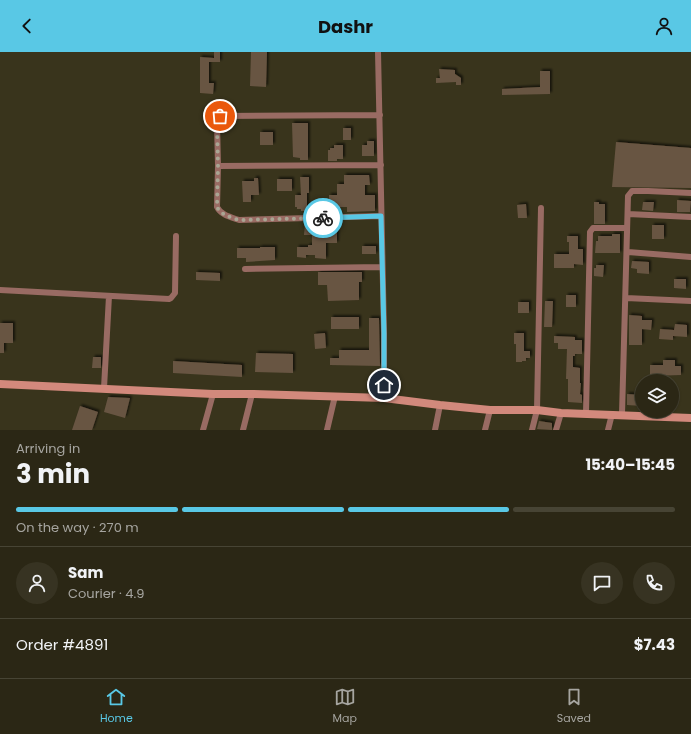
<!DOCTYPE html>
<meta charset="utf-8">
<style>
body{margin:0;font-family:Poppins,sans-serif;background:#373322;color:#f1f3f6;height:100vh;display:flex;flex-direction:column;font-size:15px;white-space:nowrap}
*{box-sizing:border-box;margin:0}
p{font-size:13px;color:#a6a5a0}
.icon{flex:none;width:22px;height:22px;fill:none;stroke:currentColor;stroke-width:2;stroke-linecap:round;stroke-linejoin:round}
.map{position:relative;height:378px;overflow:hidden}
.panel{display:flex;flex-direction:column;background:#2b2715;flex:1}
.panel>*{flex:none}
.buttons{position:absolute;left:635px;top:322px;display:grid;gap:8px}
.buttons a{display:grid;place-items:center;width:44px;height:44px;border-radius:50%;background:#2b2715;box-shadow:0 1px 3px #0004,0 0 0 1px #474434;font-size:20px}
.pin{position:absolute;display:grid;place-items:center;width:34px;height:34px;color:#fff;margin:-17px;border:2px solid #fff;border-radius:50%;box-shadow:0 1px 4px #0007}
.courier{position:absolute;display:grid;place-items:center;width:40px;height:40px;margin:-20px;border:3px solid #59c8e5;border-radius:50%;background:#fff;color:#222;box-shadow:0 1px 5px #0007}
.head em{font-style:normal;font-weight:700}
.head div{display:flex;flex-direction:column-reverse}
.head{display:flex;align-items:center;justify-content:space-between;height:68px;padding:0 16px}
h1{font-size:26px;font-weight:700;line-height:30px}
.bar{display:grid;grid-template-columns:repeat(4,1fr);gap:6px 4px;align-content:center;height:48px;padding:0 16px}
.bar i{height:5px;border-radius:3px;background:#474434}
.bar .active{background:#59c8e5}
.bar p{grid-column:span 4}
.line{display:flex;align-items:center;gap:10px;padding:0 16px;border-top:1px solid #474434}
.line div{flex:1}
.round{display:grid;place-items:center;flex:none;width:42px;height:42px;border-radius:21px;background:#373322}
header{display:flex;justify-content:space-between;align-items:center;height:52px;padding:0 16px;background:#59c8e5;color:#111;font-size:18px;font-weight:700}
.menu{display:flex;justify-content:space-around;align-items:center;height:56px;border-top:1px solid #474434;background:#2b2715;font-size:11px;color:#a6a5a0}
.menu a{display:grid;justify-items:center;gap:2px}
.menu .active{color:#59c8e5}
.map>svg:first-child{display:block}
</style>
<header><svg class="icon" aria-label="back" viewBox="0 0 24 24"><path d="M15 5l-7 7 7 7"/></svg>Dashr<svg class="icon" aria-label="person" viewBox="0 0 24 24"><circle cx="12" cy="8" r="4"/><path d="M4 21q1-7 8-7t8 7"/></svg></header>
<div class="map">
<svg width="691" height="378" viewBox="0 0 691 378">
<defs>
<filter id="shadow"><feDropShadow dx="2" dy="-2" stdDeviation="1" flood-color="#0009"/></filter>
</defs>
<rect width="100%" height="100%" fill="#39341c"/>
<!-- building -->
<path fill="#685542" filter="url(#shadow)" d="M214,0H220V10H209V31H214L213,42L200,41V5L214,6Z
M251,0H267L266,35L250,34Z
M439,17L455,18V22L461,26V33H456V30L436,31V26H440Z
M540,19H550V42L502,43V37L540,35Z
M210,51H219V60L210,61Z
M292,71H308V108H300V106L293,105Z
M343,76H351V88H343Z
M260,80H273V93H260Z
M367,89H374V104H362V93H367Z
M616,90L691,96V136L612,135Z
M334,93H343V107H337V109H328V98H330V96H334Z
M344,123H369L370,133H365V143H375V159L347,160V155H333V159H326V153H329V143H337V132H344Z
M300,125H309V141H307V159H301V157H297V155H295V143H301Z
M254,126H258L259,143H251V150H243L242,129H254Z
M277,127H292V139H277Z
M677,148L691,149L690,160H677Z
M594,150H599V152H605V172H594Z
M643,150H654L653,159L642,158Z
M526,152L527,166H518L517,153Z
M305,172H309V175L319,176V173H323V177H337V191H326V207L315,206V203H306V206L297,205V195H308V193H312V183H304Z
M652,173H664V187H652Z
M612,182H620V201H595L596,189H598V184H612Z
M567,184H578V197H583V213L574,212V216H554V202H569V190H567Z
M362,194H376V202H362Z
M260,195H275V208L246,210V206H237V196H260Z
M632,209L649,210V222L637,221V217L631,216Z
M596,213H604L603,225L594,224V216H596Z
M196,220L220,221V229L196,228Z
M318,220H362V230H359V248L328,249L327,233H318Z
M674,227H686V237L674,236Z
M566,243H576V255H566Z
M545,249H553L552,275H544Z
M518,250H529V261H518Z
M629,263L642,264V268H652L651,278L642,277V293H629Z
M331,265H359V277H331Z
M369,266H379L380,314L330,313V306H339V298H369Z
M0,271H13V291H4V301H0Z
M675,272L687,273V285L673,284V288L659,287L660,277L674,278Z
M325,281L326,296L315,297L314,282Z
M514,281H524V299H530V306H526V309H522V310H516V292H514Z
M554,284L575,285V288H582V302H575V304H573V315L580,316V331H581L580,342L582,343V351L568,350V327H566L567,297H558V291H554Z
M256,301L293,302V321L255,320Z
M93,305H101V316H92Z
M663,308H675V314H681V323L650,324V313H663Z
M173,309L242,313V325L173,321Z
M627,342L642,343V354L627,353Z
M108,345L130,346L125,366L104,360Z
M80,354L98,360L92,378H72Z
M539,369L552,371V378L537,377Z"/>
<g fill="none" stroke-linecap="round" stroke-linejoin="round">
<!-- street -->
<path stroke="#996b63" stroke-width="6" d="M378,0L384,281V346
M380,63L220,64L217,71L218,114L217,155C221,163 230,165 239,168L381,164
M218,114L381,113
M628,162L691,165
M628,200L691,205
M245,217L382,215
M0,238L169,247L171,246L175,241L176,184
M626,246L691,249
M104,336L109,244
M586,361L590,180L593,176H627
M622,362L628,144L632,139H648L691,141
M203,378L213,342
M243,378L252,342
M327,378L335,344
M435,378L440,353
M485,378L490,358
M532,378L537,358L541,156
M556,378L561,361
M608,378L612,362"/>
<!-- secondary -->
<path stroke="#d2897c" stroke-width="8" d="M0,332L213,342H252L384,346L440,353L490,358H537L561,361L691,366"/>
</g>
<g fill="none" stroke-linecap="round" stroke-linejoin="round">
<!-- done -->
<path stroke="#a9a694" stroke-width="4" stroke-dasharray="0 7.2" d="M220,64L217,71L218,114L217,155C221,163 230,165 239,168L323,166"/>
<!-- route -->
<path stroke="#59c8e5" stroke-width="5" d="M323,166L381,164L384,281V333"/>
</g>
</svg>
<div class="buttons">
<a><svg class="icon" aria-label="layers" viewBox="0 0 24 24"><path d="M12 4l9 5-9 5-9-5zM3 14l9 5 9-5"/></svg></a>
</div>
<div class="pin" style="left:220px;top:64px;background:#ea580c"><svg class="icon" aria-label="bag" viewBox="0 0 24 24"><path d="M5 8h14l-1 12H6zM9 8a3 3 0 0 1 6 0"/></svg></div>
<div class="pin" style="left:384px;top:333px;background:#1f2937"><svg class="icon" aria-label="home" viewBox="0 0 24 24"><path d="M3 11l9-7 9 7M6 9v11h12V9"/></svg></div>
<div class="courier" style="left:323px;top:166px"><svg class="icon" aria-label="bike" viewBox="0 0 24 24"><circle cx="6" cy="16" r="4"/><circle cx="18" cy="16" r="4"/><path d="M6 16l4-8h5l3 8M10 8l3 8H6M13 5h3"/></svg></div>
</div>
<section class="panel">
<div class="head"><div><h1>3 min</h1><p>Arriving in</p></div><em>15:40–15:45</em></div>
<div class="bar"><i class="active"></i><i class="active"></i><i class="active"></i><i></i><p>On the way · 270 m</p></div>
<div class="line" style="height:72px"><a class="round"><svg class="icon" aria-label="person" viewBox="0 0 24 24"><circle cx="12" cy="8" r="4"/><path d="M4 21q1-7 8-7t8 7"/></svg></a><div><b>Sam</b><p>Courier · 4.9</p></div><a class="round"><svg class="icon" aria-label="chat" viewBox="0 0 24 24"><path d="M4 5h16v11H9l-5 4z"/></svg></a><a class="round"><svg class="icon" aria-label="phone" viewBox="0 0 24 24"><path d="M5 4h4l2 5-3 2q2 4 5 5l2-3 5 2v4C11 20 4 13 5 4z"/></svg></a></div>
<div class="line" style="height:52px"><div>Order #4891</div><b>$7.43</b></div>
</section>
<nav class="menu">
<a class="active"><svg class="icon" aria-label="home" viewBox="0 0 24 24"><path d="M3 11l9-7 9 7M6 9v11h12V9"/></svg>Home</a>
<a><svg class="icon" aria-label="map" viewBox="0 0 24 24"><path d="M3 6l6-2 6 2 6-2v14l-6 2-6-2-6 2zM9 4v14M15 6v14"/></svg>Map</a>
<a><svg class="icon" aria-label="saved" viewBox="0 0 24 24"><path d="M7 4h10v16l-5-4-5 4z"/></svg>Saved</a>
</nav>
